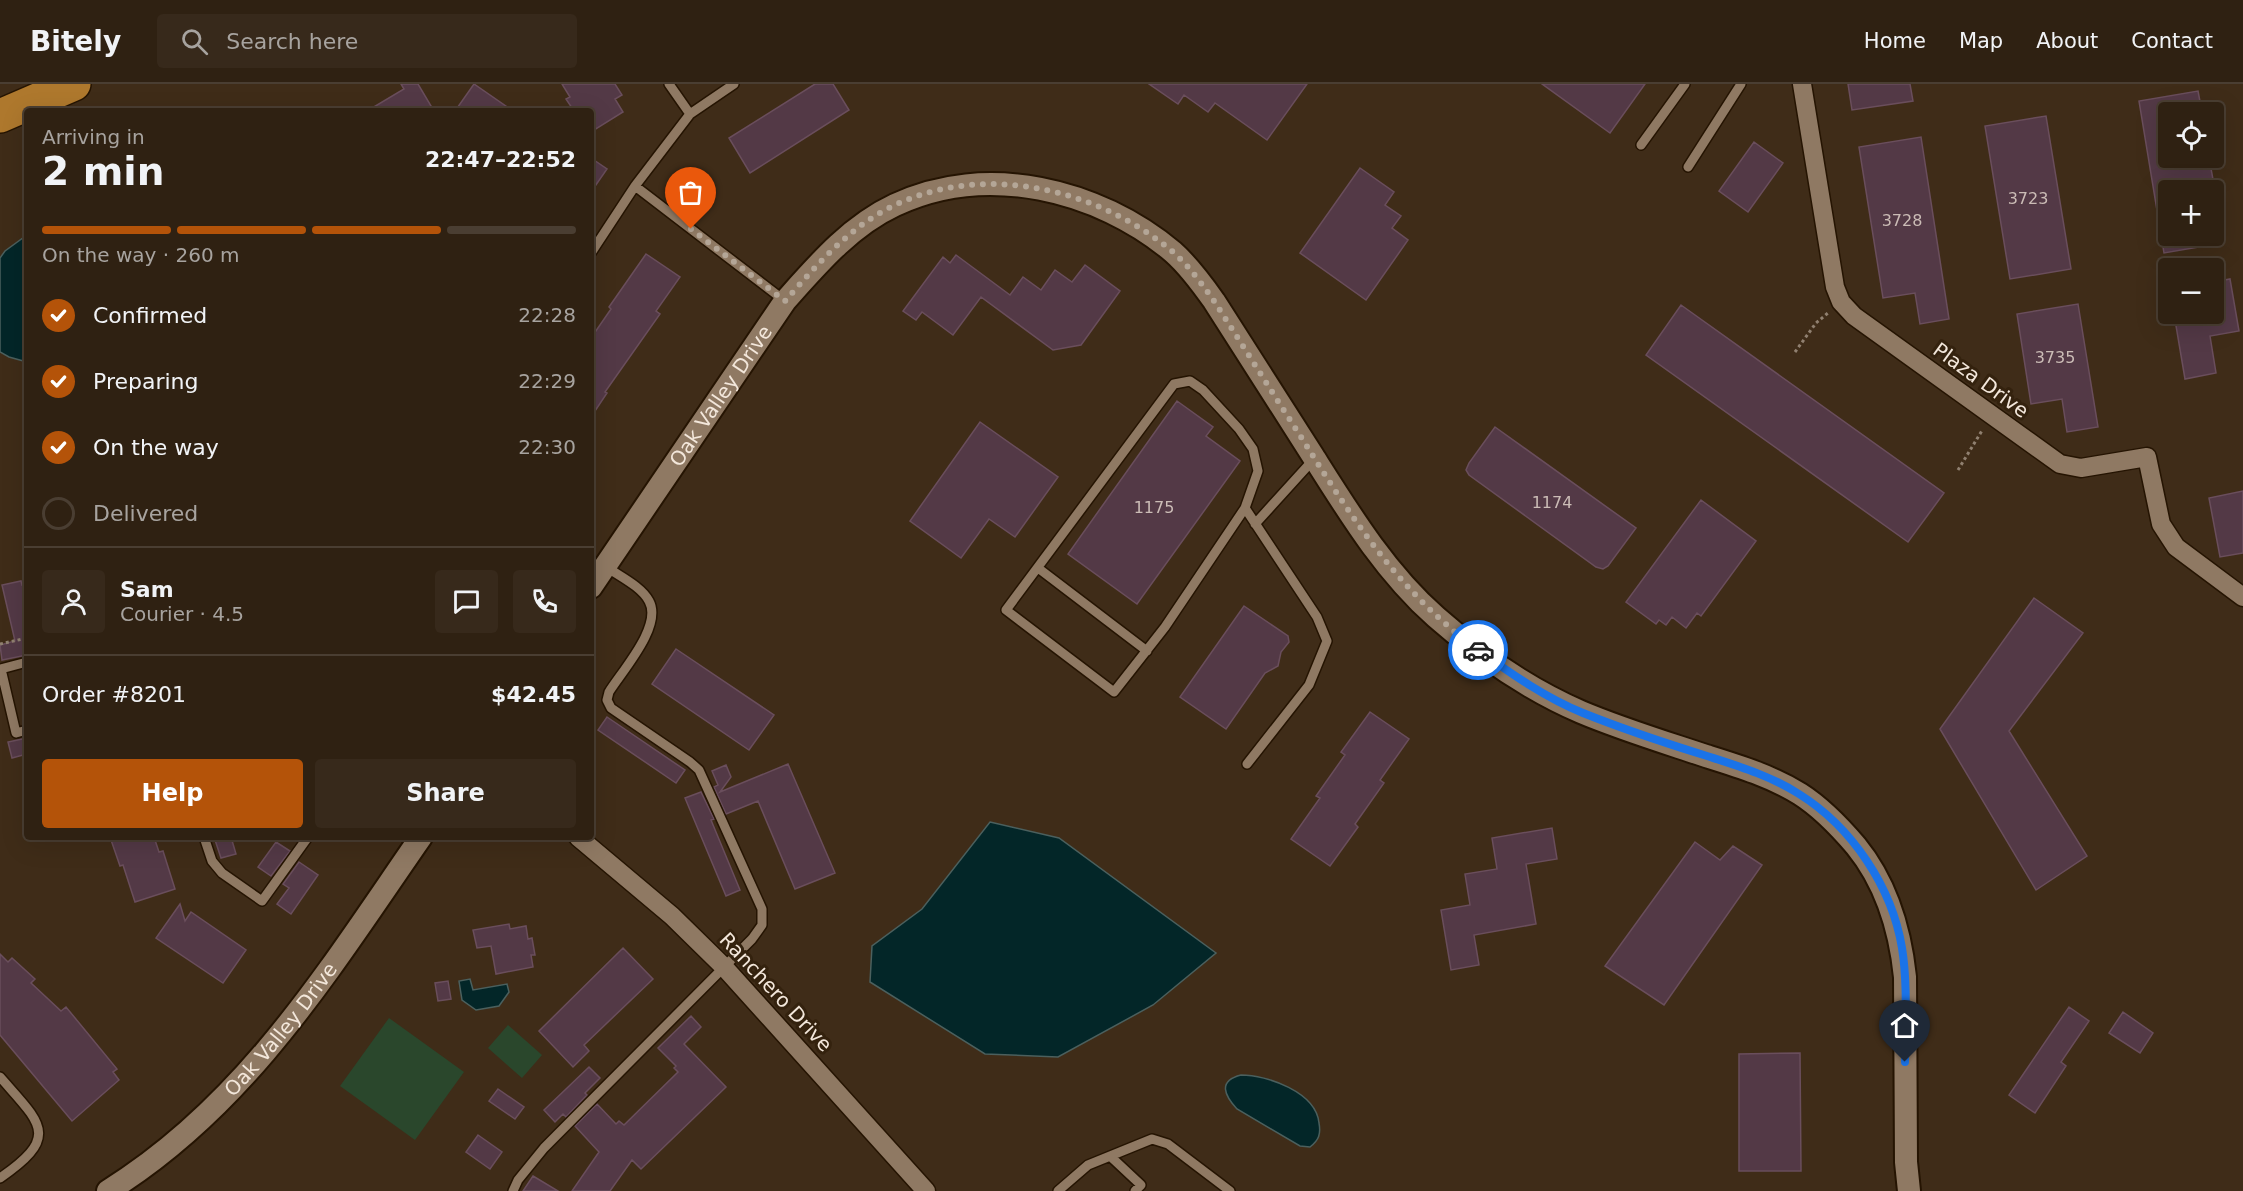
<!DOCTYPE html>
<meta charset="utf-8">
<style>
body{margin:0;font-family:"DejaVu Sans",sans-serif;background:#37291b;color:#f1f3f6;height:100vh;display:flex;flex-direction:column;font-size:22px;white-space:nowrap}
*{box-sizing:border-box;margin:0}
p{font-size:20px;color:#a7a39f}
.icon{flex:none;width:33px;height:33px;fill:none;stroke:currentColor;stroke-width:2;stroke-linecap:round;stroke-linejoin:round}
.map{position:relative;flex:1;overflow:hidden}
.details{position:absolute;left:24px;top:24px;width:570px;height:732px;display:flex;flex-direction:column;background:#2f2112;border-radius:6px;box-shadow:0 6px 24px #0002,0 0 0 2px #4a3e32}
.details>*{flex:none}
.tools{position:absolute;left:2158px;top:18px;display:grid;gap:12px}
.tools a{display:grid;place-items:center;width:66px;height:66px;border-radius:6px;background:#2f2112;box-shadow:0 6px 24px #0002,0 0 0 2px #4a3e32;font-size:30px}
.pin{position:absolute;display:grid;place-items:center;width:51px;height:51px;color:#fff;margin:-62px -26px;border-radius:50% 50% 50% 0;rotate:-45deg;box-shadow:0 0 6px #0007}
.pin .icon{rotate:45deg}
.courier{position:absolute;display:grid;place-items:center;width:60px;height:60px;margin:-30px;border:4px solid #1a73e8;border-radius:50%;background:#fff;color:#222;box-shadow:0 2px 8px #0007}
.overview em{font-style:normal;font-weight:800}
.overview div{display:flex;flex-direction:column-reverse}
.overview{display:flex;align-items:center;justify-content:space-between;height:102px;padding:0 18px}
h1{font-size:39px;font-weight:800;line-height:45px}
.bar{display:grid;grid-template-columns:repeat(4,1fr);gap:9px 6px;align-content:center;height:72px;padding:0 18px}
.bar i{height:8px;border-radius:4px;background:#4a3e32}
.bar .on{background:#b45309}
.bar p{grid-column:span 4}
.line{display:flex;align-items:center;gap:15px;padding:0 18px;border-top:2px solid #4a3e32}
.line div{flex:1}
.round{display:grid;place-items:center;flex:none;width:63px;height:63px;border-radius:6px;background:#37291b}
ol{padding:0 18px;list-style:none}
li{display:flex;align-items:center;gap:18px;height:66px}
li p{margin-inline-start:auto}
li .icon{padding:6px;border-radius:50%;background:#b45309;color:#fff;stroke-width:4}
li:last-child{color:#a7a39f}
li i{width:33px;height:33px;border:3px solid #4a3e32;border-radius:50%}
.button{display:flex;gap:12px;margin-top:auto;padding:12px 18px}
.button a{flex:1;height:69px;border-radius:6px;background:#b45309;color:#fff;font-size:24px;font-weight:800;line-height:69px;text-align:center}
.button a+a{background:#37291b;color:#f1f3f6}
header{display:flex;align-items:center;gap:36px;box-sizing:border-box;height:84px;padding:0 30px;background:#2f2112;border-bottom:2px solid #4a3e32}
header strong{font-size:28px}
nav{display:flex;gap:33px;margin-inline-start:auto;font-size:21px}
.search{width:420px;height:54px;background:#37291b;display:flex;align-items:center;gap:15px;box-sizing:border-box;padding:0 21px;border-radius:6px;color:#a7a39f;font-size:22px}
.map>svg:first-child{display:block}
</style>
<header>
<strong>Bitely</strong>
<div class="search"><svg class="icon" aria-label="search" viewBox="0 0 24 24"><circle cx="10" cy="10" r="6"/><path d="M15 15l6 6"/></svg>Search here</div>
<nav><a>Home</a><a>Map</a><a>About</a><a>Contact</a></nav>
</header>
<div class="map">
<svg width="2243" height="1107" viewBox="0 0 2243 1107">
<rect width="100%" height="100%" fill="#3f2c18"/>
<!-- green -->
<path fill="#2a472c" d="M389,934L464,988L415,1056L340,1002Z
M508,941L542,971L522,994L488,964Z"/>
<!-- water -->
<path fill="#032628" stroke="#4b605e" stroke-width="1.5" d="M27,151V278L9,273L0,268V174L5,167Z
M990,738L1059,754L1216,869L1153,921L1058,973L985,970L870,898L872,862L922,825Z
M470,895L473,906L507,900L509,908L499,922L476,926L462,916L459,897Z
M1241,991C1267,991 1316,1008 1319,1039C1321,1050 1319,1056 1310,1063L1300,1062L1237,1025C1225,1012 1217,997 1241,991Z"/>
<!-- building -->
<path fill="#533946" stroke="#6a4e5c" stroke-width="1.5" d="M401,0H418L434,27H367L404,5Z
M474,0L513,27H455Z
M562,0H615L622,11L615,15L623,28L591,48V27H574L566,15L570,13Z
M815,0H833L849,26L750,89L729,54Z
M1149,0H1307L1267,56L1215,19L1208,28L1184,11L1178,20Z
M1542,0H1645L1610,49Z
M1848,0H1910L1913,17L1852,26Z
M2198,7L2202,28H2169V74H2209L2215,106H2169V152H2222L2223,159L2164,169L2139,17Z
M2046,32L2071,185L2010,195L1985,42Z
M1921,53L1949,235L1920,240L1915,209L1883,214L1859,63Z
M1754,58L1783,79L1748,128L1719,107Z
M591,74L607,85L591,108Z
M1360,84L1394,108L1385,121L1401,132L1392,144L1408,156L1366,216L1300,169Z
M646,170L680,193L656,227L660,230L605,308L607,309L591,333V254L611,225L609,223Z
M956,171L1010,211L1023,193L1041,206L1055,186L1072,198L1085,181L1120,207L1081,261L1053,266L981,213L953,251L922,228L916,236L903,227L943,173L950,179Z
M2230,195L2239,247L2210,252L2216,289L2185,295L2174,230H2214V198Z
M2078,220L2098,343L2067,348L2062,315L2031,320L2017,230Z
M1681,221L1944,409L1908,458L1646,271Z
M1177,317L1213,343L1206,352L1240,377L1137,520L1068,470Z
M980,338L1058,393L1015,453L989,435L961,474L910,437Z
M1495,343L1636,444L1608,482L1603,485L1596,483L1469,391L1466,386L1469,379Z
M2243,407V469L2220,473L2209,414Z
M1701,416L1756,457L1701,532L1697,529L1686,544L1672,533L1666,541L1659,536L1656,540L1626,518Z
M21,497L22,501L27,500V571L2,576L0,561L15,557L2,501Z
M2034,514L2083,549L2009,647L2087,772L2036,806L1940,645Z
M1244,522L1288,552L1289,558L1281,568L1278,582L1265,589L1226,645L1180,613Z
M676,565L774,631L749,666L652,600Z
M1370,628L1409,655L1380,696L1384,699L1355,740L1358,743L1330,782L1291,755L1320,714L1316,712L1345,671L1341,668Z
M607,633L685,686L676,699L598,646Z
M27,654V670L12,674L8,658Z
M788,680L835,789L795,805L758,717L726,730L714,703L718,701L712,687L726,681L731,693L720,708Z
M701,708L714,735L711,736L740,806L726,812L685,714Z
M1552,744L1557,775L1526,780L1536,840L1474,851L1479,881L1451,886L1441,826L1470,821L1465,790L1497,785L1492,754Z
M110,753H154L159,768L163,767L175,805L135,818L123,781L120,782Z
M214,753H231L236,770L221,774Z
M276,758L290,767L271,792L258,783Z
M1695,758L1720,776L1733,762L1762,781L1664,921L1605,882Z
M299,778L318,791L291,830L277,820L289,804L283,800Z
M180,820L185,837L191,828L246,866L223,899L156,854Z
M509,840L510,845L526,842L528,855L532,854L535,871H531L533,883L496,890L491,862L477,864L473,846Z
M623,864L653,895L584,961L589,967L573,983L539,947Z
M0,870L8,878L12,874L35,895L31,899L61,927L66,923L117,985L113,988L119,996L72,1037L0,951Z
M448,897L451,915L438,917L435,899Z
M2069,923L2089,937L2061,978L2066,982L2035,1029L2009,1011Z
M2123,928L2153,949L2140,969L2109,949Z
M691,932L701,943L684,960L726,1003L641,1085L632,1076L610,1107H572L599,1068L575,1042L597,1020L616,1040L619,1037L624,1041L678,988L674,984L676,982L658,964Z
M1800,969L1801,1087H1739V970Z
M589,983L600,994L585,1009L587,1011L566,1033L563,1030L555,1038L544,1026Z
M498,1005L524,1023L515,1035L489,1017Z
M478,1051L502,1068L490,1085L466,1068Z
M533,1092L558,1107H523Z"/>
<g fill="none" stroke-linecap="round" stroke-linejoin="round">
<defs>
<path id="service" d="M669,0L690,30L734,0
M1641,61L1685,0
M1688,83L1741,0
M635,102L785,217
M591,169L635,102L690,30
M1190,297L1203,306L1239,345L1253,365L1258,387L1245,424L1165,543L1114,608L1006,526L1174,300Z
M1245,424L1317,533L1327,557L1309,601L1247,680
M1255,440L1314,375
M1038,484L1147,567
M27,578L1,585L16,649L27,646
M204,753L212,777L222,789L262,817L308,753
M0,993C41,1040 61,1052 0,1094
M1110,1072L1141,1101L1135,1107
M513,1107L518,1096L544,1064L752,855L762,841V825L699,686L690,678L611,624L607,616L609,608C622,587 663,542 649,517C641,502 619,492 605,482
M1058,1107L1088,1081L1152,1055L1168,1060L1230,1107"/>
<path id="minor" d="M1802,0L1835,203L1841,218L1854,232L2060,380L2081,384L2147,373L2161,440L2176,463L2243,513
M578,753L672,832L724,883L926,1107"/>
<g id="tertiary">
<path id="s1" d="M591,503L785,217C817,181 850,142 895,121C986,78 1098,105 1173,168C1189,182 1202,200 1214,217C1247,268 1280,320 1313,372C1349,429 1385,488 1436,533C1479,571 1528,605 1581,628C1621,645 1664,658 1706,672C1738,682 1771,692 1800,710C1822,724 1839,742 1856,762C1887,800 1900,845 1905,893L1906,1078L1909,1107"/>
<path id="s2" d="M108,1107C247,1021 330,884 421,753"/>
</g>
<path id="motorway" d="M0,32L74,0"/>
</defs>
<!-- service casing -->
<use href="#service" stroke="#251402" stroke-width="12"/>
<!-- minor casing -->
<use href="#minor" stroke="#251402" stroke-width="21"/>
<!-- tertiary casing -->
<use href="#tertiary" stroke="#251402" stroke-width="26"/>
<!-- motorway casing -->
<use href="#motorway" stroke="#251402" stroke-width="36"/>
<!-- path -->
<path stroke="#908070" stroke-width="3" stroke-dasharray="3 3" stroke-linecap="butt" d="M1795,268L1816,239L1828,229
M1958,386L1983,345
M0,560L27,554"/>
<!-- service -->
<use href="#service" stroke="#8f7963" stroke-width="9"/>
<!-- minor -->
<use href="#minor" stroke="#8f7963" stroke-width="18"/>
<!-- tertiary -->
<use href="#tertiary" stroke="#8f7963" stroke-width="22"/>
<!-- motorway -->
<use href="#motorway" stroke="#ae782d" stroke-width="33"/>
</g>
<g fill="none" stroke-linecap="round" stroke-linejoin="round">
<!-- done -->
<path stroke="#b4a697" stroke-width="6" stroke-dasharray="0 10.8" d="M691,145L785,217C817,181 850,142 895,121C986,78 1098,105 1173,168C1189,182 1202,200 1214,217C1244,263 1273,310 1303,356C1353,436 1400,509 1478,566"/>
<!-- route -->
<path stroke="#1a73e8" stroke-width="8" d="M1478,566C1512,590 1544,613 1583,629C1623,645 1665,659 1707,672C1738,682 1771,692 1799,710C1852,743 1892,803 1902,864C1908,901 1905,940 1905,978"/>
</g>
<g text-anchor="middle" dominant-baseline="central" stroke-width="6" stroke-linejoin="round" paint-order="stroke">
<!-- number labels -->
<g font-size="16" fill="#cbbcb6">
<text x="2028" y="114">3723</text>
<text x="1902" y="136">3728</text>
<text x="2055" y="273">3735</text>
<text x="1552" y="418">1174</text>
<text x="1154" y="423">1175</text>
</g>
<!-- street labels -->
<g font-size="20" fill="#f3e7db" stroke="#34220e">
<text transform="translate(1981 296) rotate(36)">Plaza Drive</text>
<text stroke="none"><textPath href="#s1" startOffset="231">Oak Valley Drive</textPath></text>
<text transform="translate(776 908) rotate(47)">Ranchero Drive</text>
<text stroke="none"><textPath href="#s2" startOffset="238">Oak Valley Drive</textPath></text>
</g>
</g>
</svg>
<div class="tools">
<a><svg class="icon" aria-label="locate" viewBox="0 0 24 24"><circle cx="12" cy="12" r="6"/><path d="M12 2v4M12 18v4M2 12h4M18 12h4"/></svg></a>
<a>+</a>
<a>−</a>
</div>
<div class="pin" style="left:691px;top:145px;background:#ea580c"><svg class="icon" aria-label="bag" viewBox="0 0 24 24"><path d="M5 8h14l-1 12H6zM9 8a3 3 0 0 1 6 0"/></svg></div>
<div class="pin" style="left:1905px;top:978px;background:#1f2937"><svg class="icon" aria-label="home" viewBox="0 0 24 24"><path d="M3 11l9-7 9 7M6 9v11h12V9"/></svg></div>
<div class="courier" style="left:1478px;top:566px"><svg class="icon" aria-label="car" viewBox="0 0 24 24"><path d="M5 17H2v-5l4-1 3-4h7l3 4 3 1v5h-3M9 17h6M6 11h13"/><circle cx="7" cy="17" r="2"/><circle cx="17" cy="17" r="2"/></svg></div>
<section class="details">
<div class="overview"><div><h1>2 min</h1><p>Arriving in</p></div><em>22:47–22:52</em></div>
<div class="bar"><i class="on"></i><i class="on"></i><i class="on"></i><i></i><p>On the way · 260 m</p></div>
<ol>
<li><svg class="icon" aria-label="check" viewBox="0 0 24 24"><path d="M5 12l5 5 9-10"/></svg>Confirmed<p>22:28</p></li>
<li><svg class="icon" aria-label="check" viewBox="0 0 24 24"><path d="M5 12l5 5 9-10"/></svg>Preparing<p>22:29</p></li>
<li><svg class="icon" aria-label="check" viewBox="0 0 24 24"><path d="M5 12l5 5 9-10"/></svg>On the way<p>22:30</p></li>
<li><i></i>Delivered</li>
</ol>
<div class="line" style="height:108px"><a class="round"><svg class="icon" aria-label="person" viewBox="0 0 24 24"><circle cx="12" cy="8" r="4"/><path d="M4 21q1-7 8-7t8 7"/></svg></a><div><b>Sam</b><p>Courier · 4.5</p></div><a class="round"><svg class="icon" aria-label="chat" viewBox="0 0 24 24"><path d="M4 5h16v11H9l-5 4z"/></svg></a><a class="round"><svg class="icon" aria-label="phone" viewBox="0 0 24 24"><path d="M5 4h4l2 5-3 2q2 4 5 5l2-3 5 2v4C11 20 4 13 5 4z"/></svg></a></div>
<div class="line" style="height:78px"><div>Order #8201</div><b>$42.45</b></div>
<div class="button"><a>Help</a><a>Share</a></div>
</section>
</div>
